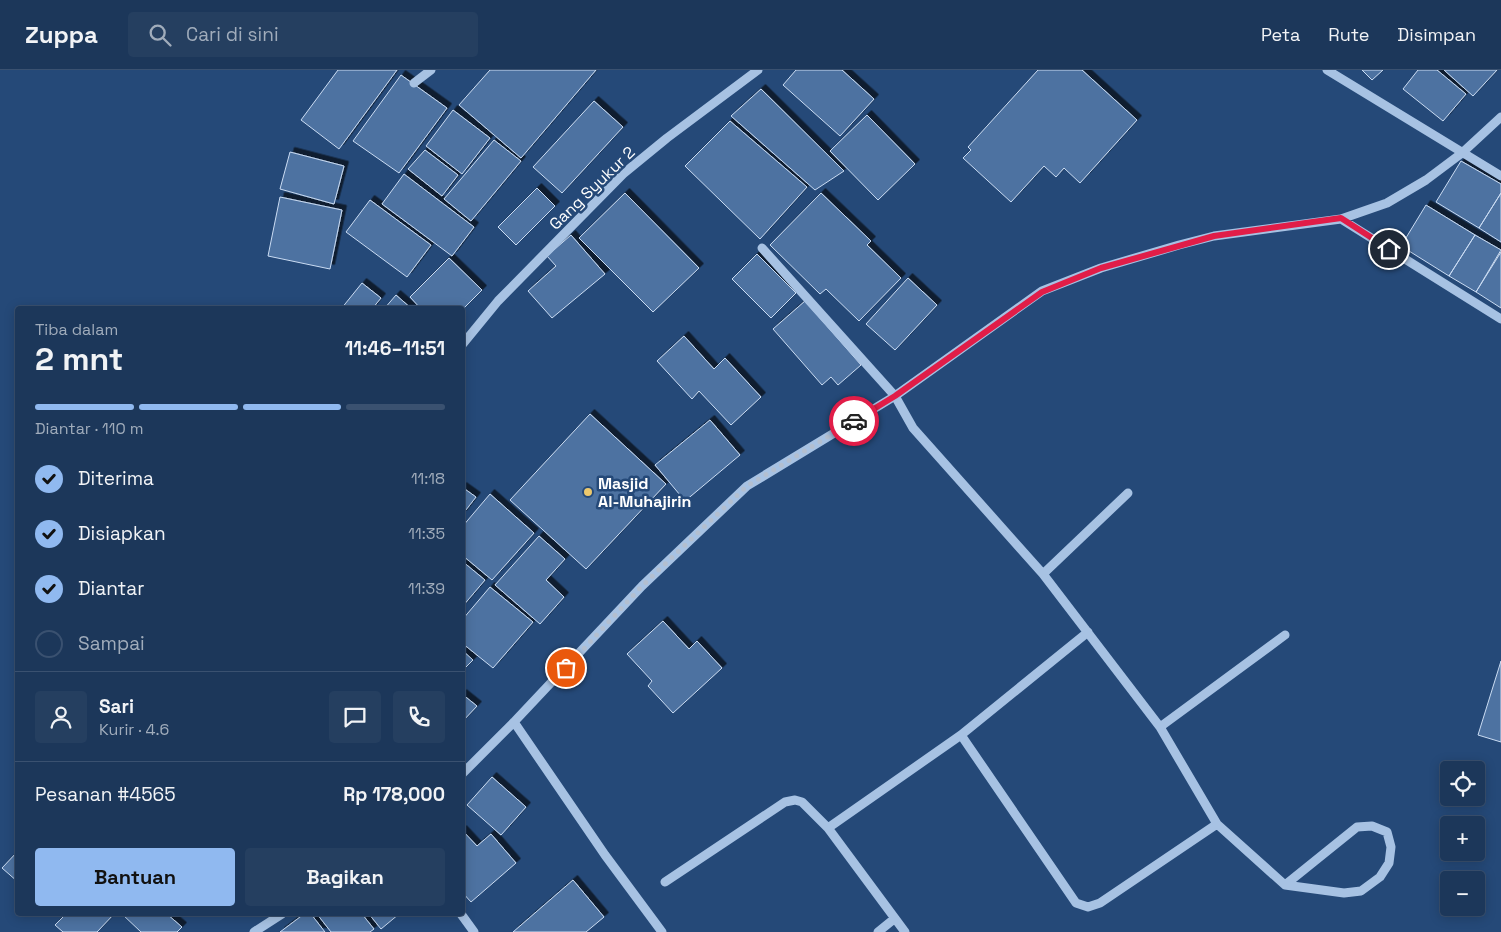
<!DOCTYPE html>
<html lang="id">
<meta charset="utf-8">
<style>
body{margin:0;font-family:"Space Grotesk",sans-serif;background:#253f60;color:#f1f3f6;height:100vh;display:flex;flex-direction:column;font-size:19px;white-space:nowrap}
*{box-sizing:border-box;margin:0}
p{font-size:16px;color:#a0acbb}
.icon{flex:none;width:28px;height:28px;fill:none;stroke:currentColor;stroke-width:2;stroke-linecap:round;stroke-linejoin:round}
.map{position:relative;flex:1;overflow:hidden}
.drawer{position:absolute;left:15px;top:236px;width:450px;height:610px;display:flex;flex-direction:column;background:#1c375a;border-radius:5px;box-shadow:0 2px 12px #0003,0 0 0 1px #3a5170}
.drawer>*{flex:none}
.controls{position:absolute;left:1440px;top:691px;display:grid;gap:10px}
.controls a{display:grid;place-items:center;width:45px;height:45px;border-radius:5px;background:#1c375a;box-shadow:0 2px 12px #0003,0 0 0 1px #3a5170;font-size:25px}
.pin{position:absolute;display:grid;place-items:center;width:42px;height:42px;color:#fff;margin:-21px;border:2px solid #fff;border-radius:50%;box-shadow:0 1px 5px #0007}
.courier{position:absolute;display:grid;place-items:center;width:50px;height:50px;margin:-25px;border:4px solid #e11d48;border-radius:50%;background:#fff;color:#222;box-shadow:0 1px 6px #0007}
.headline em{font-style:normal;font-weight:800}
.headline div{display:flex;flex-direction:column-reverse}
.headline{display:flex;align-items:center;justify-content:space-between;height:85px;padding:0 20px}
h1{font-size:32px;font-weight:800;line-height:38px}
.bar{display:grid;grid-template-columns:repeat(4,1fr);gap:8px 5px;align-content:center;height:60px;padding:0 20px}
.bar i{height:6px;border-radius:4px;background:#3a5170}
.bar .active{background:#90b9f0}
.bar p{grid-column:span 4}
.line{display:flex;align-items:center;gap:12px;padding:0 20px;border-top:1px solid #3a5170}
.line div{flex:1}
.round{display:grid;place-items:center;flex:none;width:52px;height:52px;border-radius:5px;background:#253f60}
ol{padding:0 20px;list-style:none}
li{display:flex;align-items:center;gap:15px;height:55px}
li p{margin-inline-start:auto}
li .icon{padding:5px;border-radius:50%;background:#90b9f0;color:#111;stroke-width:4}
li:last-child{color:#a0acbb}
li i{width:28px;height:28px;border:2px solid #3a5170;border-radius:50%}
.action{display:flex;gap:10px;margin-top:auto;padding:10px 20px}
.action a{flex:1;height:58px;border-radius:5px;background:#90b9f0;color:#111;font-size:20px;font-weight:800;line-height:58px;text-align:center}
.action a+a{background:#253f60;color:#f1f3f6}
header{display:flex;align-items:center;gap:30px;box-sizing:border-box;height:70px;padding:0 25px;background:#1c375a;border-bottom:1px solid #3a5170}
header strong{font-size:24px}
nav{display:flex;gap:28px;margin-inline-start:auto;font-size:18px}
.search{width:350px;height:45px;background:#253f60;display:flex;align-items:center;gap:12px;box-sizing:border-box;padding:0 18px;border-radius:5px;color:#a0acbb;font-size:19px}
.map>svg:first-child{display:block}
</style>
<header>
<strong>Zuppa</strong>
<div class="search"><svg class="icon" aria-label="search" viewBox="0 0 24 24"><circle cx="10" cy="10" r="6"/><path d="M15 15l6 6"/></svg>Cari di sini</div>
<nav><a>Peta</a><a>Rute</a><a>Disimpan</a></nav>
</header>
<div class="map">
<svg width="1501" height="862" viewBox="0 0 1501 862">
<defs>
<filter id="shadow"><feDropShadow dx="4.5" dy="-4.5" stdDeviation="0" flood-color="#0009"/></filter>
</defs>
<rect width="100%" height="100%" fill="#254978"/>
<!-- building -->
<path fill="#4e72a1" stroke="#cadcf3" filter="url(#shadow)" d="M338,0H397L339,79L301,50Z
M490,0H596L521,88L459,35Z
M796,0H842L874,29L840,66L783,15Z
M1038,0H1082L1137,50L1080,113L1064,98L1056,107L1044,96L1011,132L963,88L971,80L968,77Z
M1362,0H1383L1372,10Z
M1418,0H1437L1466,24L1443,51L1403,19Z
M1444,0H1497L1473,26Z
M401,5L447,38L399,103L353,71Z
M761,19L844,101L815,120L731,46Z
M594,31L623,57L562,123L533,97Z
M453,40L490,68L462,104L426,76Z
M867,45L915,94L878,130L830,81Z
M730,51L807,117L760,169L685,96Z
M494,70L521,91L471,151L444,129Z
M425,80L458,105L442,126L408,99Z
M290,82L344,96L334,134L280,119Z
M1461,91L1501,114V123L1479,158L1436,132Z
M404,104L474,157L452,186L382,134Z
M537,118L555,136L516,175L498,157Z
M625,123L699,198L653,242L579,168Z
M821,123L871,171L867,175L901,208L859,251L826,219L820,224L770,175Z
M1501,123V172L1479,158Z
M280,127L342,140L330,199L268,186Z
M370,130L431,175L407,207L346,162Z
M1426,135L1475,165L1449,206L1401,176Z
M571,165L605,204L552,248L528,221L556,196L547,186Z
M1475,165L1501,180L1476,222L1449,206Z
M1501,182V238L1476,222Z
M757,184L796,223L771,248L732,209Z
M449,188L482,220L462,240L421,239L410,227Z
M908,208L937,235L895,280L866,254Z
M362,213L381,228L372,239H341Z
M396,225L412,239H384Z
M805,231L861,295L838,315L831,307L822,315L773,259Z
M684,266L714,299L725,288L761,327L731,355L699,321L692,329L657,291Z
M590,344L666,414L586,499L510,430Z
M710,350L740,385L685,431L655,395Z
M462,417L476,427L462,445Z
M490,424L534,463L492,510L462,485V457Z
M539,466L565,489L546,510L564,527L540,554L495,515Z
M462,491L485,510L462,537Z
M490,517L533,552L493,598L462,573V550Z
M663,551L689,579L697,571L722,598L673,643L648,616L652,611L627,584Z
M462,580L473,590L462,601Z
M1501,591V672L1478,665Z
M462,624L477,636L462,652Z
M492,707L526,737L501,765L467,735Z
M462,760L477,776L491,764L516,793L471,832L462,822Z
M18,781V812L2,798Z
M573,810L604,847L586,862H513Z
M66,844H114L97,862H63L55,855Z
M122,844H167L182,857L177,862H141Z
M304,844H311L325,862H280Z
M317,844H362L374,859L370,862H331Z
M369,844H399L381,859Z"/>
<g fill="none" stroke-linecap="round" stroke-linejoin="round">
<!-- minor -->
<path stroke="#a7c2e3" stroke-width="9" d="M1327,0L1501,106
M414,13L431,0
M1341,149L1501,249
M762,178L895,326L913,358L1043,504L1160,657L1217,754L1285,815L1344,823L1361,821L1380,807L1389,793L1391,777L1387,762L1372,756L1357,757L1285,815
M462,275L498,231L623,104L667,68L758,0
M1043,504L1128,423
M514,652L605,785L662,862
M1160,657L1285,565
M961,665L1076,833L1088,837L1100,833L1217,754
M462,704L514,652L642,516L747,416L895,326L1042,221L1101,198L1179,175L1214,166L1341,149L1387,133L1426,110L1462,83L1501,47
M828,758L961,665L1088,562
M665,812L785,732L795,730L802,732L828,758L905,862
M461,844L474,862
M254,862L282,844
M878,862L894,849"/>
</g>
<g fill="none" stroke-linecap="round" stroke-linejoin="round">
<!-- done -->
<path stroke="#b3bfd0" stroke-width="5" stroke-dasharray="0 9" d="M566,598L642,516L747,416L854,351"/>
<!-- route -->
<path stroke="#e11d48" stroke-width="6" d="M854,351L895,326L1042,222L1101,198L1214,166L1341,148L1389,179"/>
</g>
<!-- markers -->
<circle fill="#ecc86d" stroke="#254978" stroke-width="2" cx="588" cy="422" r="5"/>
<g text-anchor="middle" dominant-baseline="central" stroke-width="5" stroke-linejoin="round" paint-order="stroke">
<!-- street labels -->
<g font-size="16" fill="#fff" stroke="#254978">
<text transform="translate(592 118) rotate(-44)">Gang Syukur 2</text>
</g>
<!-- poi labels -->
<g font-size="16" font-weight="bold" fill="#fff" stroke="#254978" text-anchor="start">
<text x="598" y="413">Masjid<tspan x="598" dy="18">Al-Muhajirin</tspan></text>
</g>
</g>
</svg>
<div class="controls">
<a><svg class="icon" aria-label="locate" viewBox="0 0 24 24"><circle cx="12" cy="12" r="6"/><path d="M12 2v4M12 18v4M2 12h4M18 12h4"/></svg></a>
<a>+</a>
<a>−</a>
</div>
<div class="pin" style="left:566px;top:598px;background:#ea580c"><svg class="icon" aria-label="bag" viewBox="0 0 24 24"><path d="M5 8h14l-1 12H6zM9 8a3 3 0 0 1 6 0"/></svg></div>
<div class="pin" style="left:1389px;top:179px;background:#1f2937"><svg class="icon" aria-label="home" viewBox="0 0 24 24"><path d="M3 11l9-7 9 7M6 9v11h12V9"/></svg></div>
<div class="courier" style="left:854px;top:351px"><svg class="icon" aria-label="car" viewBox="0 0 24 24"><path d="M5 17H2v-5l4-1 3-4h7l3 4 3 1v5h-3M9 17h6M6 11h13"/><circle cx="7" cy="17" r="2"/><circle cx="17" cy="17" r="2"/></svg></div>
<section class="drawer">
<div class="headline"><div><h1>2 mnt</h1><p>Tiba dalam</p></div><em>11:46–11:51</em></div>
<div class="bar"><i class="active"></i><i class="active"></i><i class="active"></i><i></i><p>Diantar · 110 m</p></div>
<ol>
<li><svg class="icon" aria-label="check" viewBox="0 0 24 24"><path d="M5 12l5 5 9-10"/></svg>Diterima<p>11:18</p></li>
<li><svg class="icon" aria-label="check" viewBox="0 0 24 24"><path d="M5 12l5 5 9-10"/></svg>Disiapkan<p>11:35</p></li>
<li><svg class="icon" aria-label="check" viewBox="0 0 24 24"><path d="M5 12l5 5 9-10"/></svg>Diantar<p>11:39</p></li>
<li><i></i>Sampai</li>
</ol>
<div class="line" style="height:90px"><a class="round"><svg class="icon" aria-label="person" viewBox="0 0 24 24"><circle cx="12" cy="8" r="4"/><path d="M4 21q1-7 8-7t8 7"/></svg></a><div><b>Sari</b><p>Kurir · 4.6</p></div><a class="round"><svg class="icon" aria-label="chat" viewBox="0 0 24 24"><path d="M4 5h16v11H9l-5 4z"/></svg></a><a class="round"><svg class="icon" aria-label="phone" viewBox="0 0 24 24"><path d="M5 4h4l2 5-3 2q2 4 5 5l2-3 5 2v4C11 20 4 13 5 4z"/></svg></a></div>
<div class="line" style="height:65px"><div>Pesanan #4565</div><b>Rp 178,000</b></div>
<div class="action"><a>Bantuan</a><a>Bagikan</a></div>
</section>
</div>
